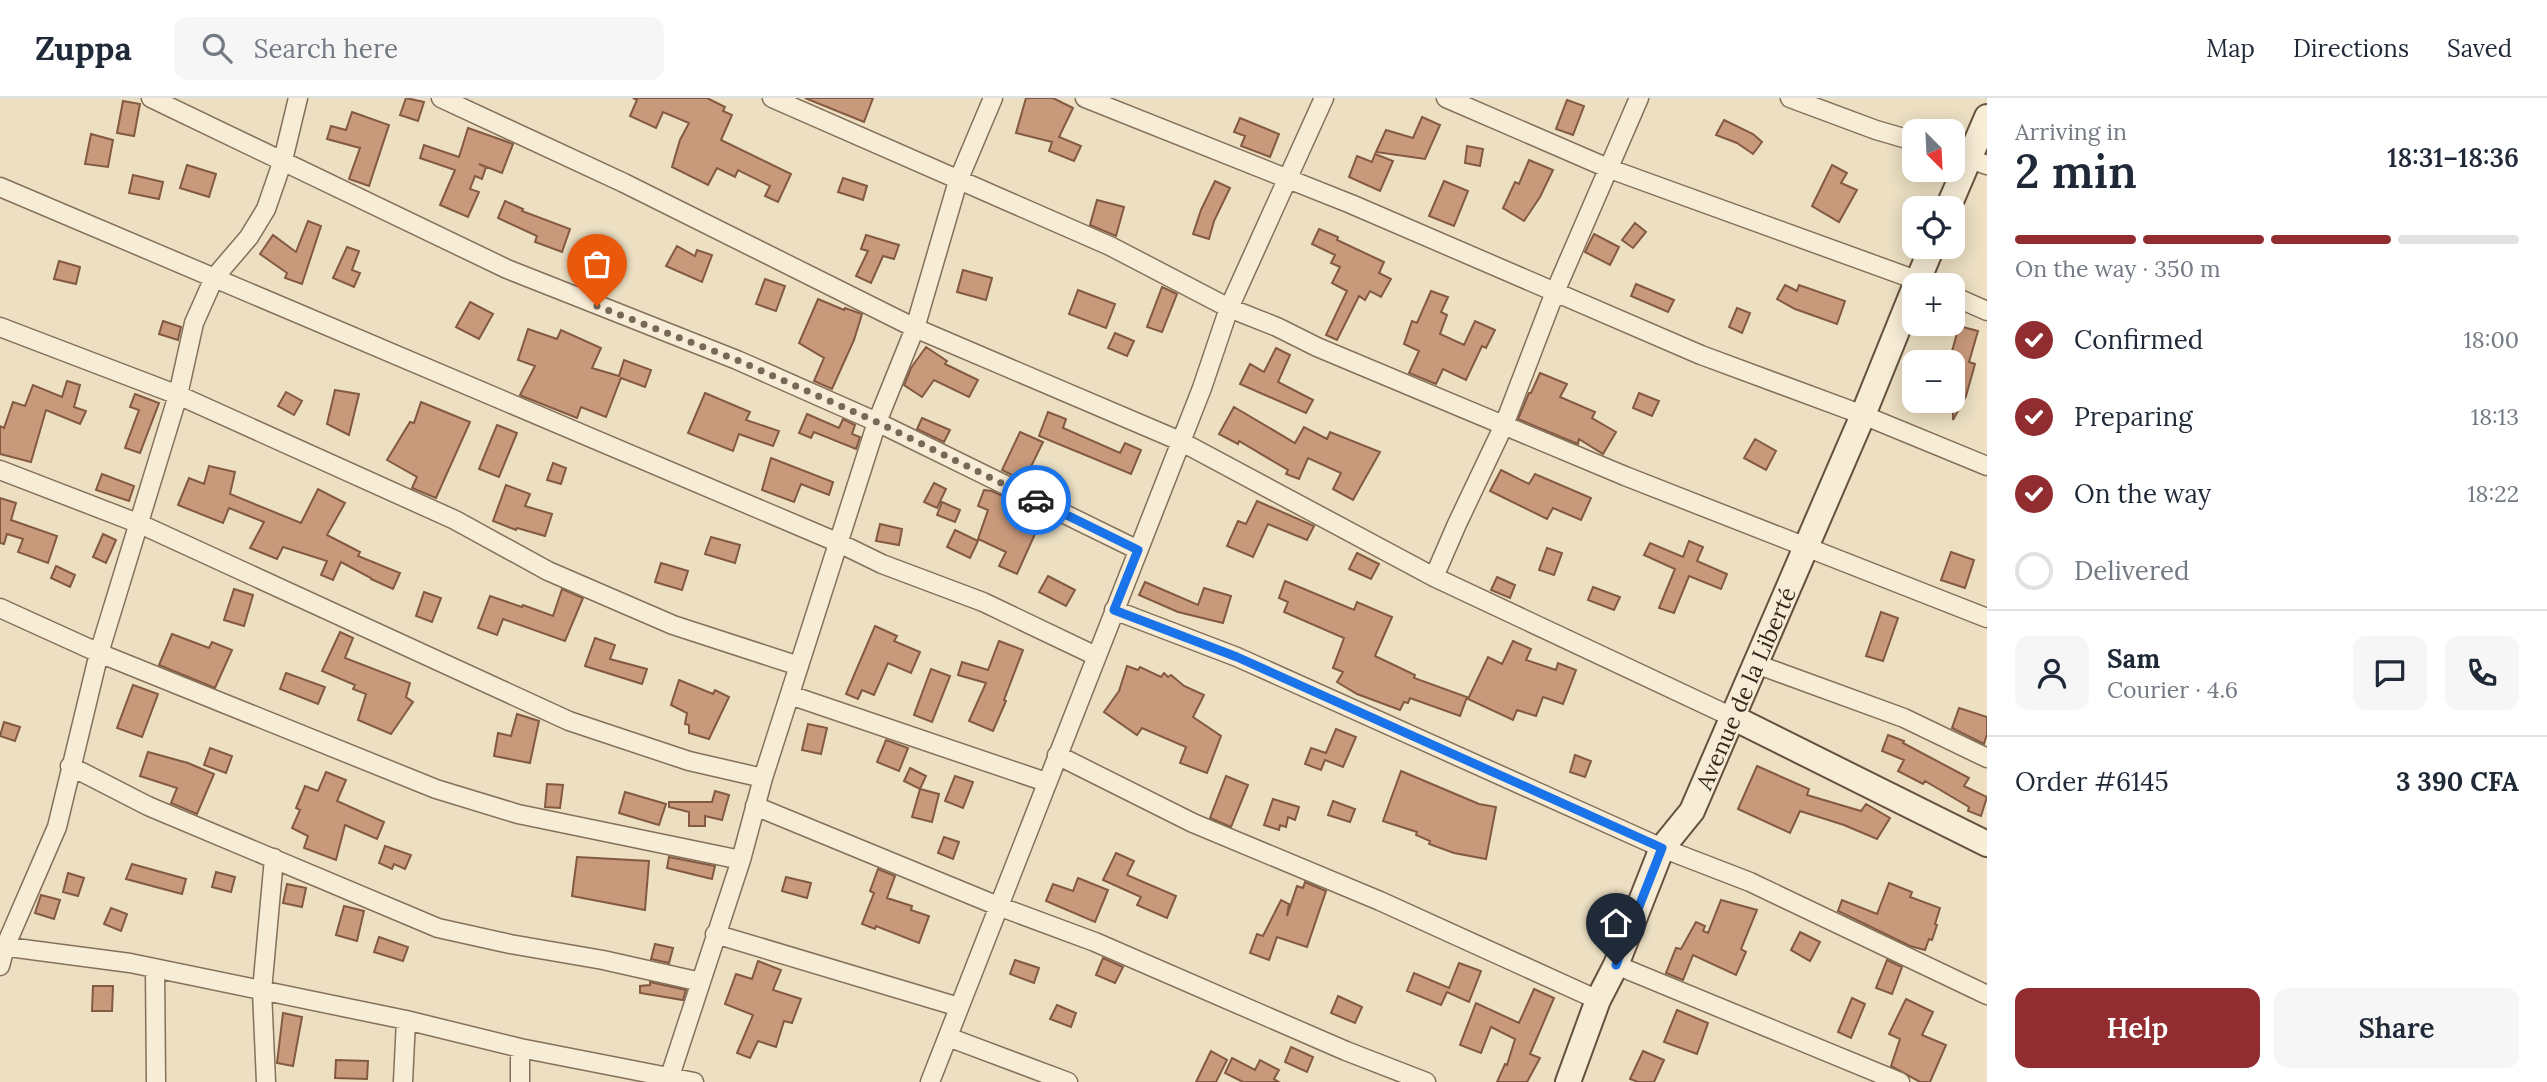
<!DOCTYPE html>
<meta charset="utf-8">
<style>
body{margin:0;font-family:Lora,serif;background:#f6f6f7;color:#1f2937;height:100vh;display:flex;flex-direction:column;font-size:26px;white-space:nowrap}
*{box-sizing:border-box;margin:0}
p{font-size:23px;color:#747a83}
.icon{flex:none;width:38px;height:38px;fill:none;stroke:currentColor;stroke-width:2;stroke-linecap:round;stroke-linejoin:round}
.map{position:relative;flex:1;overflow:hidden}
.panel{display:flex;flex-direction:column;background:#fff;width:560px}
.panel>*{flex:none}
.needle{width:46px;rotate:156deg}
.controls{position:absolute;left:1902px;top:21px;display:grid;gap:14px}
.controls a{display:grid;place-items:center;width:63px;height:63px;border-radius:14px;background:#fff;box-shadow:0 4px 18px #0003;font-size:35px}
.pin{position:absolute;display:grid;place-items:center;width:60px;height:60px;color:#fff;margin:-72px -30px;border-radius:50% 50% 50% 0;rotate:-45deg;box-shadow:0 0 7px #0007}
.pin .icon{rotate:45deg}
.courier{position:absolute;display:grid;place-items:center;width:70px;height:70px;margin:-35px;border:5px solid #1a73e8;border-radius:50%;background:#fff;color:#222;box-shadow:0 2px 9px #0007}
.headline em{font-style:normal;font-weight:600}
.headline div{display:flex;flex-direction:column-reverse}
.headline{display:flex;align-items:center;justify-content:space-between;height:119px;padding:0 28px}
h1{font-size:46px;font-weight:600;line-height:52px}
.bar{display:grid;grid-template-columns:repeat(4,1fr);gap:10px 7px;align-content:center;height:84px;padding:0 28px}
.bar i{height:9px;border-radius:5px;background:#e0e1e3}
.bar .current{background:#912d30}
.bar p{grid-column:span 4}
.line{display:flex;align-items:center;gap:18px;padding:0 28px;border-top:2px solid #e0e1e3}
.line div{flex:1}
.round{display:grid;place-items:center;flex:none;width:74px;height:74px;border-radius:14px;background:#f6f6f7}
ol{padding:0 28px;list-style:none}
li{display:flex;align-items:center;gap:21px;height:77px}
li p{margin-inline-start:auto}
li .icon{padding:7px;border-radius:50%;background:#912d30;color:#fff;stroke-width:4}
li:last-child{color:#747a83}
li i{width:38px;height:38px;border:4px solid #e0e1e3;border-radius:50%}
.button{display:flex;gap:14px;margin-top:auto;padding:14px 28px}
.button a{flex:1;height:80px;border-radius:14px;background:#912d30;color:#fff;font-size:28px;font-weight:600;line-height:80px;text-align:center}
.button a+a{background:#f6f6f7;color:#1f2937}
header{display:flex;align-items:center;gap:42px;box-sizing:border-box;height:98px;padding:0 35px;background:#fff;border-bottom:2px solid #e0e1e3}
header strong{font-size:33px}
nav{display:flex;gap:38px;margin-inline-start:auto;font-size:24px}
.search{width:490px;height:63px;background:#f6f6f7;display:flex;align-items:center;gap:18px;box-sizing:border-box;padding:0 24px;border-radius:14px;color:#747a83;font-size:26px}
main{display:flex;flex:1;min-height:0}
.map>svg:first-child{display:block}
</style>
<header>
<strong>Zuppa</strong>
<div class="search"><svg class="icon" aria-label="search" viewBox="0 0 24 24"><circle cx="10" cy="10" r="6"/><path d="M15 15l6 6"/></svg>Search here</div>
<nav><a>Map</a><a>Directions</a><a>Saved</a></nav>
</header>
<main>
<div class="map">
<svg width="1987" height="984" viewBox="0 0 1987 984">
<rect width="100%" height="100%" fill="#ecdfc2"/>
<!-- building -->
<path fill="#c8997a" stroke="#835a41" stroke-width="2" d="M406,0L424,4L418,23L400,17Z
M633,0H707L725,9L723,13L732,17L721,42L791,76L778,104L765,98L770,88L738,72L735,79L717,70L708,87L672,69L680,42L689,25L663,14L656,30L630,18L637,2Z
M805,0H873L864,24Z
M1026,0H1053L1073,10L1059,39L1081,48L1074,63L1049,53L1052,44L1016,35Z
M1567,2L1584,8L1573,37L1556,31Z
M123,3L140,6L134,38L117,35Z
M352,14L389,27L369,88L349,81L360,50L327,41L331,28L346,32Z
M1422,19L1440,27L1425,61L1376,54L1386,32L1413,40Z
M1240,20L1279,36L1270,59L1241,48L1245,38L1234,34Z
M1724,22L1753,36L1762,44L1753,56L1737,45L1716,37Z
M468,30L513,46L502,75L479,66L486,69L482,81L475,78L470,91L479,94L468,119L440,107L455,72L420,60L424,47L459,59Z
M91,36L113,42L108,69L85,66Z
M1467,48L1483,51L1480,68L1465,65Z
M1375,56L1393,63L1380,93L1349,79L1357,58L1372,64Z
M1529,62L1553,72L1540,99L1524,123L1503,110L1515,84L1519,86Z
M187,67L216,76L209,99L180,90Z
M1832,67L1847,75L1841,85L1857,92L1839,124L1812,108Z
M133,77L163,84L159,101L129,95Z
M843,80L867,88L863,102L838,94Z
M1215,83L1230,90L1214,123L1209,141L1193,136L1201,112Z
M1444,83L1468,93L1454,128L1429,118Z
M1097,102L1124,109L1116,138L1090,127Z
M505,103L523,111L522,113L570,131L562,154L535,144L537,138L498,120Z
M308,123L321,128L302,186L285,180L287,175L260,156L273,137L296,154Z
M1635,125L1646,134L1633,150L1622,142Z
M1319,131L1338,139L1337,142L1384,164L1379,175L1391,181L1381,199L1370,193L1365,202L1359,198L1337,242L1326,237L1347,193L1332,185L1340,169L1331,165L1335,157L1312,146Z
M1594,136L1619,149L1610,167L1585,154Z
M866,137L899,147L894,161L883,158L871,185L856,178L868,153L861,151Z
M677,148L695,158L697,152L712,157L702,184L666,168Z
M347,149L359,153L352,172L360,175L354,189L333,180Z
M59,163L80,169L76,186L54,181Z
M963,172L992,180L986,202L957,194Z
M765,181L785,188L776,213L756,206Z
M1636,186L1674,202L1668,214L1631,198Z
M1785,187L1797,193L1799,187L1845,203L1837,226L1795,211L1777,201Z
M1162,189L1177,196L1162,234L1147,229Z
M1078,192L1115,206L1106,230L1069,216Z
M1431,193L1448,199L1441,214L1447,217L1440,236L1464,247L1475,223L1495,232L1486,250L1482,248L1466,282L1443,271L1436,286L1409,275L1419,253L1404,246L1412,223L1417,225Z
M818,201L844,212L845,210L862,216L854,242L832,291L814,283L824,260L799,245Z
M470,204L493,216L479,241L456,229Z
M1737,210L1750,215L1742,235L1729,229Z
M163,223L181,229L178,242L159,236Z
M1959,228L1978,233L1969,264L1975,266L1966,298L1953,322V264H1949Z
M528,231L557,241L561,232L601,250L592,270L619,278L624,262L651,272L645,289L621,280L606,319L581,309L577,320L522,298L520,297L535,268L518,262Z
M1115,235L1134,243L1127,258L1108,250Z
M926,249L947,263L945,266L978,282L969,299L934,282L922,299L904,287L911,270Z
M1276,250L1290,257L1278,284L1313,302L1306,315L1240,286L1250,266L1264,274Z
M1540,275L1567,286L1560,299L1595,314L1592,320L1616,334L1603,356L1579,341L1578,346L1518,321L1529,295H1531Z
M67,283L80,287L74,309L86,313L80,326L46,312L31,364L0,356V328L4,330L13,304L25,308L33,287L62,299Z
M335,292L359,296L349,337L327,326Z
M286,294L302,303L294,317L278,308Z
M705,295L750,314L746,322L779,333L773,348L739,336L733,353L688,335Z
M1639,295L1659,303L1652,318L1633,310Z
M135,296L159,305L140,355L125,350L139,312L130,309Z
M421,304L470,324L436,400L412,390L417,379L387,362L410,324L414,325Z
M1234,309L1295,345L1304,329L1327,341L1330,334L1380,354L1353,402L1333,391L1341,375L1308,360L1299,381L1286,376L1288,372L1239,343L1238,346L1219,336Z
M1048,314L1066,321L1063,330L1120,355L1125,345L1141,352L1131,376L1039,338Z
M807,316L839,330L843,321L855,327L852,336L860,339L856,351L814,334L811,340L799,335Z
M922,320L950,332L944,344L917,331Z
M497,327L517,335L499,379L479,371Z
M1020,334L1043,344L1024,383L1002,372Z
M1755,341L1776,353L1766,372L1744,360Z
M771,360L833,384L829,397L801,386L794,404L762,392Z
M553,365L566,370L561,386L547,382Z
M209,368L235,374L230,396L301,425L318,391L345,405L327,437L360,454L358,458L400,475L393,491L371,481V480L341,464L333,482L321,477L327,463L283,449L277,461L250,450L264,424L229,410L223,425L178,407L189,380L204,386Z
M1501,372L1529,386L1535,376L1591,400L1581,422L1553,410L1547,421L1490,393Z
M102,376L134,388L129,403L96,392Z
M934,385L946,391L937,410L924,404Z
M506,387L530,396L525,408L552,416L545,438L517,430L516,432L493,423Z
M984,392L992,393L1045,419L1041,430L1038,429L1017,476L999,468L1006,454L978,441L988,412L978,408Z
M0,400L16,405L11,422L57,438L48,465L18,454L23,441L7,436L4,446L0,445Z
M1257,403L1314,428L1307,442L1268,426L1253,459L1227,448L1238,423L1246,426Z
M942,404L960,412L955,424L937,417Z
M880,426L902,431L899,447L876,443Z
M955,432L978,443L970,460L947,449Z
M103,436L116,442L106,465L93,459Z
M711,439L740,447L735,465L705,456Z
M1689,443L1703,449L1697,463L1727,476L1721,491L1689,478L1674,515L1659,510L1675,471L1644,457L1650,445L1683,459Z
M1547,450L1562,455L1554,477L1539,472Z
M1951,454L1974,462L1965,490L1941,482Z
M1357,455L1379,466L1371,481L1349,471Z
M661,465L688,473L682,492L655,484Z
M56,468L75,477L70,489L51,480Z
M1048,478L1075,492L1066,508L1039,494Z
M1497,479L1515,487L1510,500L1491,492Z
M1285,483L1354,512L1357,504L1392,519L1375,558L1415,577L1414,580L1467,599L1460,618L1410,600L1408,605L1404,604L1400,612L1357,596L1337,584L1343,574L1333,570L1344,540L1284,514L1288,504L1279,500Z
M1145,484L1198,507L1204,490L1231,498L1223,525L1178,514L1139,497Z
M1593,489L1620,499L1614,512L1588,502Z
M234,491L253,497L244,528L224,522Z
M562,491L583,500L565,543L503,521L497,537L478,530L490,498L522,509L523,507L553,518Z
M424,494L441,500L432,524L416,518Z
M1881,514L1898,520L1883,563L1866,558Z
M875,528L897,538L894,543L920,554L911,575L888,565L874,597L862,592L858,601L846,596Z
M340,534L353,540L345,560L410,585L406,599L413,604L391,636L358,622L366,596L353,591L355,587L322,573Z
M172,536L209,550L212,544L232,552L215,590L159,567Z
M595,540L615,547L610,561L647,571L642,586L585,568Z
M999,543L1023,552L1004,602L1006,603L993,633L969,623L986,585L958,577L962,564L988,572Z
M1513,543L1531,551L1526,562L1556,572L1558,565L1576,572L1563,606L1543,599L1536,618L1517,612L1513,622L1468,601L1488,559L1502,566Z
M1127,568L1138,572L1140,569L1161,579L1164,575L1168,579L1171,577L1184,588L1204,597L1193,619L1221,638L1207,675L1180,665L1186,649L1142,630L1137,637L1104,614L1119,593Z
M931,571L950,578L932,624L914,617Z
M286,575L325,589L318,606L280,591Z
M679,582L713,596L715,592L729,599L709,641L689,635V627L685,626L687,615L671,607Z
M133,587L158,596L142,639L117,630Z
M1959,610L1987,619V636L1984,646L1952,630Z
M517,616L539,623L530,665L494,658L498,635L511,638Z
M4,624L20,629L15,643L0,638Z
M808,626L827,630L821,656L802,652Z
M1336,631L1356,639L1343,669L1325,662L1321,672L1305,666L1311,650L1326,655Z
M1888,637L1904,643L1903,645L1969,680L1964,688L1987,699L1981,718L1968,713L1969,709L1925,683L1923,686L1898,673L1904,662L1882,653Z
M886,642L908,650L899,673L877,664Z
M210,650L232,658L226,675L204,667Z
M148,654L188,665L214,676L197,716L171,705L177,690L140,678Z
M1575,657L1591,663L1585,679L1570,674Z
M1757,668L1809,691L1807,697L1861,713L1866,706L1890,720L1877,741L1844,727L1800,713L1790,735L1738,711Z
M910,670L926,678L920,691L904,683Z
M1401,673L1479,706L1496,709L1486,761L1454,755L1429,746L1430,743L1416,737L1417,734L1383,723Z
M326,674L346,682L337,703L384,724L377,741L345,727L336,762L304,750L308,738L292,730L300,712L296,710L305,688L318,693Z
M955,678L973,684L963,710L945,703Z
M1226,678L1248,687L1231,729L1210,720Z
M547,686L563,687L560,710L545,709Z
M920,691L939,696L932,724L912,719Z
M715,693L729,697L722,722L705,718V728H689V714L669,709V704H712Z
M625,694L666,706L659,727L619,715Z
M1273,701L1299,709L1295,722L1288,719L1286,729L1280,727L1279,732L1264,727Z
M1333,703L1355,711L1350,724L1328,717Z
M944,739L959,744L953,761L938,755Z
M385,748L411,757L405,771L394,766L392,771L379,765Z
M1116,755L1134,763L1127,777L1176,798L1167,820L1137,807L1141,799L1103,782Z
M577,759L649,763L645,812L572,798Z
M669,759L715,768L712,781L667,770Z
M132,766L186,781L182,796L126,781Z
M878,771L895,778L887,800L912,808L911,812L929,818L919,845L876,828L875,831L862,826L874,795L870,793Z
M216,774L235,779L231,794L212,789Z
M68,775L84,780L78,798L63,794Z
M786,779L811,785L807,800L782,793Z
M1078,780L1108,792L1095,824L1046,803L1053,786L1073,793Z
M1305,784L1326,793L1307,849L1277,839L1269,862L1250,855L1257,836L1263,838L1281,802L1289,806L1287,818L1297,788L1303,790Z
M1889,785L1912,794L1910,799L1940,810L1935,826L1937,827L1932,842L1929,841L1925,852L1910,848L1838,813L1842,802L1877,816Z
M287,786L306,790L302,809L283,805Z
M41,797L60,802L54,821L35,815Z
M1721,802L1757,812L1741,851L1746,854L1736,877L1693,857L1683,882L1666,875L1676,850L1681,851L1696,824L1705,828L1703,833L1708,835Z
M344,808L364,813L357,843L336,837Z
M111,810L127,816L121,833L104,826Z
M1800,834L1820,844L1810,863L1791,852Z
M379,839L408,849L403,863L374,854Z
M655,846L673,850L669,865L651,861Z
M1103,860L1123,869L1115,885L1096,877Z
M1015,862L1039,870L1034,885L1010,876Z
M1887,862L1902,869L1892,896L1876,890Z
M758,863L781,872L773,892L801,901L792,925L784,923L776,949L758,943L750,960L737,955L753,917L725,906L736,876L752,881Z
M1459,865L1481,873L1469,904L1447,894L1441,907L1407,893L1414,875L1449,890Z
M650,884L686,892L683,902L640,895V888L650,887Z
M93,888H113L112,913H92Z
M1534,891L1554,900L1530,956L1540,960L1527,984H1497L1505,966L1507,967L1515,941L1491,929L1481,955L1460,947L1476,905L1519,925Z
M1338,898L1362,909L1355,925L1331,915Z
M1852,900L1865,906L1851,940L1838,934Z
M1906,901L1933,914L1922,937L1946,947L1930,984H1920L1891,968L1900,941L1889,936Z
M1057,907L1076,915L1071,929L1050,921Z
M1677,912L1708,925L1697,956L1664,944Z
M283,915L302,919L293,968L277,965Z
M1291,949L1313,959L1307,974L1285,964Z
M1211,953L1227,962L1216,984H1196Z
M1643,953L1664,962L1654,984H1638L1630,981Z
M1232,960L1255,972L1260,962L1279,972L1274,981L1279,984H1243L1225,975Z
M336,962L368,963L367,981L335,980Z"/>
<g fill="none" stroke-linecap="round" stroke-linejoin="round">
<defs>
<path id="street" d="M151,0L507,171L737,262L877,324L1138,452
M441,0L624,85L915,230L1180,343L1434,479L1732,619
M772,0L1110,148L1229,210L1277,229L1317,249L1625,378L1987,520
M1085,0L1351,106L1701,257L1863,317L1987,368
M1446,0L1610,71L1930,187
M1790,0L1876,32L1914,43
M1953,55L1987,67
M0,89L839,445L882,466L983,504L1096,558
M1953,198L1987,213
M0,229L178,297L455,422L548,473L673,527L799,568
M0,372L140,426L569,623L689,663L763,680
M1434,479L1457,426L1504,327L1555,194L1639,0
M0,510L99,555L436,691L518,716L741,762
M1114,512L1237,559L1662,750L1750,784L1987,897
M1756,566L1904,620L1987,660
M790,597L1046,684
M1057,657L1193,725L1380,803L1598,902
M70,668L148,708L438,830L510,846L603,862L701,884
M755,708L998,808L1095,844L1346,953L1426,984
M715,836L959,909
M0,848L130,865L406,922L520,950L694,984
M1616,867L1900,984
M0,868L5,849L57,729L99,555L178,297L194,225L214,180L249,139L266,111L283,62L298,0
M155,870L156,984
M948,939L1068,984
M266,984L262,893L274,760
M403,984L406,922
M520,984V950
M668,984L741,762L763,680L877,324L915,230L958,83L993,0
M930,984L1202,290L1229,210L1324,0"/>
<g id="secondary">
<path d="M1948,110L1987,19"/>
<path d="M1916,187L1932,149"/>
<path d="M1732,619L1987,746"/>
<path id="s1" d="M1568,984L1598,902L1616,867L1662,750L1692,713L1863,317L1914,191"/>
</g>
</defs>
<!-- street casing -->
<use href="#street" stroke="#85705a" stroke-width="21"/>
<!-- secondary casing -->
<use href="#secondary" stroke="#66513e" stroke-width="28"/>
<!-- street -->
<use href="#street" stroke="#f7ecd5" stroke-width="18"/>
<!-- secondary -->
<use href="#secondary" stroke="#f7ecd5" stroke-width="24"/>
</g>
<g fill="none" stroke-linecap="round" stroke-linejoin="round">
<!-- done -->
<path stroke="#756957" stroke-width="7" stroke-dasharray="0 12.6" d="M597,208L737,262L877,324L1036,402"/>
<!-- route -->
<path stroke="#1a73e8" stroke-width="9" d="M1036,402L1138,452L1114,512L1237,559L1662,750L1616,867"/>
</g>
<g text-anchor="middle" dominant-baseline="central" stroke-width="7" stroke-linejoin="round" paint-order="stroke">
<!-- street labels -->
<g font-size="23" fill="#35291e" stroke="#f3e9d2">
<text stroke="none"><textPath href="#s1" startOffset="434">Avenue de la Liberté</textPath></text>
</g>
</g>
</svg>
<div class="controls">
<a><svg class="needle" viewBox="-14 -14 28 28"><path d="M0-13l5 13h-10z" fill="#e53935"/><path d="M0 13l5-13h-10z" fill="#747a83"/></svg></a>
<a><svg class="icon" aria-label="locate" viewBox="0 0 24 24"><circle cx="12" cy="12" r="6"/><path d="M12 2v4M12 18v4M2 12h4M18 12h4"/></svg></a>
<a>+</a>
<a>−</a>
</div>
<div class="pin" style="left:597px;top:208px;background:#ea580c"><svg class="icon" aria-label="bag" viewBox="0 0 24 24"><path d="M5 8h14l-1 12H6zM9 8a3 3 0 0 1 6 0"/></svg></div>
<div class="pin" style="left:1616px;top:867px;background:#1f2937"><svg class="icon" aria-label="home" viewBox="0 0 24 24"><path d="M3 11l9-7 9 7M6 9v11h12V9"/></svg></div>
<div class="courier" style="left:1036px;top:402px"><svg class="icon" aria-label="car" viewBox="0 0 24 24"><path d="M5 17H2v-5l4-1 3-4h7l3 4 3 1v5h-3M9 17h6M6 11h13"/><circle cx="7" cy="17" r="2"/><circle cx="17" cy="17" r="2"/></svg></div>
</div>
<section class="panel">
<div class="headline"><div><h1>2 min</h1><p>Arriving in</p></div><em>18:31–18:36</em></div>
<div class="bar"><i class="current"></i><i class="current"></i><i class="current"></i><i></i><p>On the way · 350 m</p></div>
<ol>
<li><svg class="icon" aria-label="check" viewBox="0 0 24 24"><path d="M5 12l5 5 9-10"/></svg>Confirmed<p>18:00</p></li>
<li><svg class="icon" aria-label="check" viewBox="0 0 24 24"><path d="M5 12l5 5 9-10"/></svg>Preparing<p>18:13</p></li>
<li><svg class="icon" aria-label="check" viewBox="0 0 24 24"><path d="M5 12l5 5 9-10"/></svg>On the way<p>18:22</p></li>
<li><i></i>Delivered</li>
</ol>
<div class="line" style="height:126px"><a class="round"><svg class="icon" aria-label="person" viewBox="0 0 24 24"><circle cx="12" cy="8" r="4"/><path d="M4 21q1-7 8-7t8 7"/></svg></a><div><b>Sam</b><p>Courier · 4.6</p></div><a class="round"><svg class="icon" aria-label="chat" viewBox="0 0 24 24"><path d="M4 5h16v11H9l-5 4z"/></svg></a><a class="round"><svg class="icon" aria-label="phone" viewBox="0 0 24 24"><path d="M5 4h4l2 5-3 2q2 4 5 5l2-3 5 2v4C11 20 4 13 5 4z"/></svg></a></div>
<div class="line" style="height:91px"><div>Order #6145</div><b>3 390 CFA</b></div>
<div class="button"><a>Help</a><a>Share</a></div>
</section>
</main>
